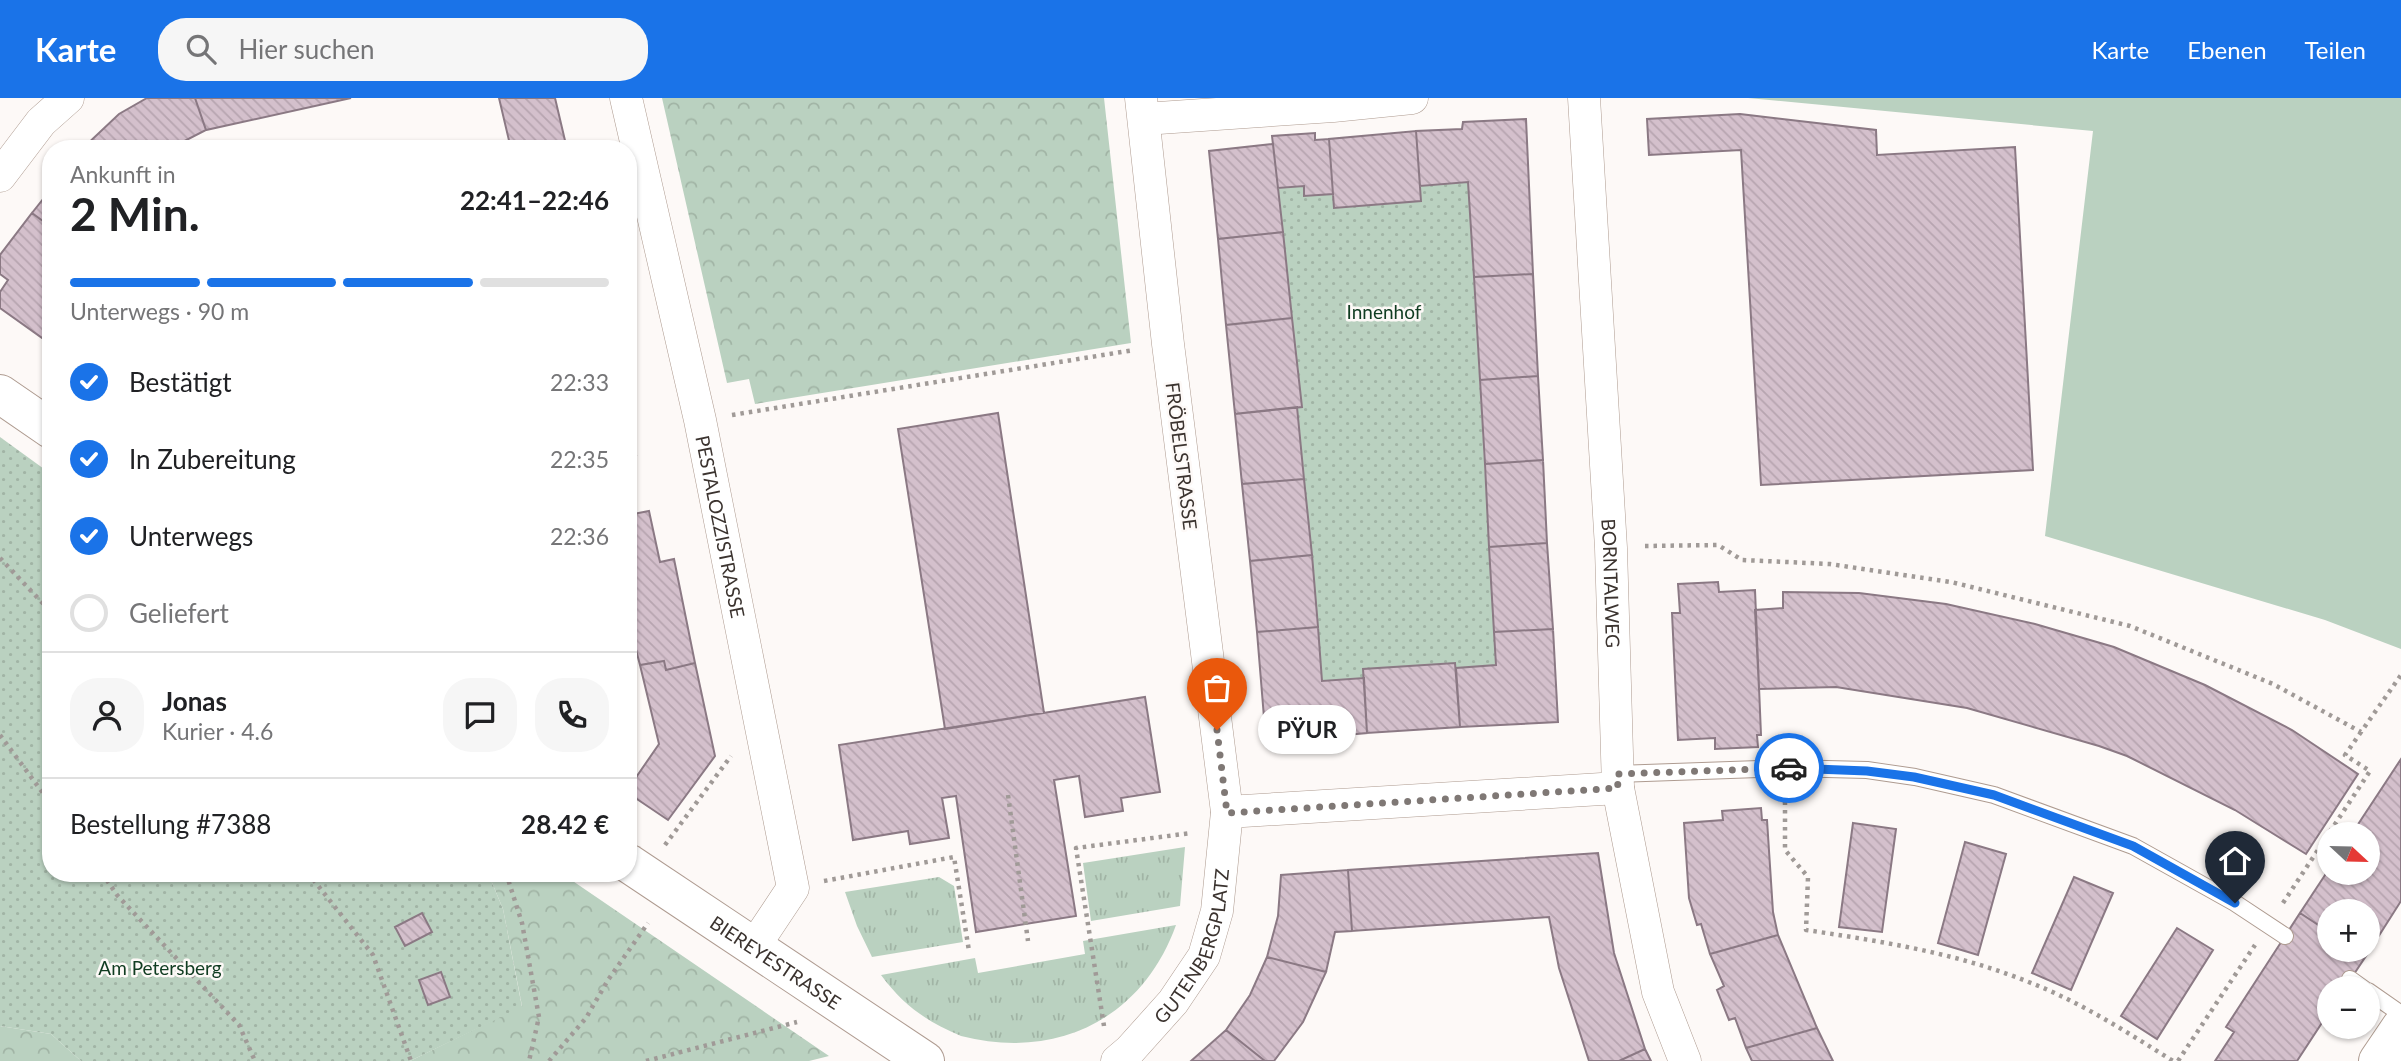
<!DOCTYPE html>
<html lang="de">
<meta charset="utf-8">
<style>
body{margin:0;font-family:Lato,sans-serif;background:#f6f6f6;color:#202124;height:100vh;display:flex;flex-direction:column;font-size:26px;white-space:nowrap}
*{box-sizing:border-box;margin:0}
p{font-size:23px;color:#757577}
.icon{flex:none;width:38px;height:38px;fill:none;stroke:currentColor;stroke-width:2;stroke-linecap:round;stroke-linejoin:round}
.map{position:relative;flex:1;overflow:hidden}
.sheet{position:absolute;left:42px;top:42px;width:595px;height:742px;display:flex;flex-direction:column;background:#fff;border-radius:28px;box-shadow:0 2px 5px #0004}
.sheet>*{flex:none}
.needle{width:46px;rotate:112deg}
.fabs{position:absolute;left:2317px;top:724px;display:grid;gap:14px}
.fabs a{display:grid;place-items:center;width:63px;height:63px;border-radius:50%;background:#fff;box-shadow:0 2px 5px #0004;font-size:35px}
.pin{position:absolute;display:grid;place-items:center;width:60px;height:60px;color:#fff;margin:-72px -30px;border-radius:50% 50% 50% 0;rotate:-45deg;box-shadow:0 0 7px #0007}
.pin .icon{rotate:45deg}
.courier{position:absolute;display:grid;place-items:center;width:70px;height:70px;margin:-35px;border:5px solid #1a73e8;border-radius:50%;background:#fff;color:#222;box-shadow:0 2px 9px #0007}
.bubble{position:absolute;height:49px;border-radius:24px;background:#fff;box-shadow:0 2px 5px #0004;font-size:23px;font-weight:700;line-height:49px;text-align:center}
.headline em{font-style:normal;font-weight:700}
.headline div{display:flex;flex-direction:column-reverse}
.headline{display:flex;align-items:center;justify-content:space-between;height:119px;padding:0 28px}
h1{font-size:46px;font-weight:700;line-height:52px}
.bar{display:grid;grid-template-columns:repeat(4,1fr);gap:10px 7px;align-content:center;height:84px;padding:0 28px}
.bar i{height:9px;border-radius:5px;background:#e0e0e0}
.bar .on{background:#1a73e8}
.bar p{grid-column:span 4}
.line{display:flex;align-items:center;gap:18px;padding:0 28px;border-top:2px solid #e0e0e0}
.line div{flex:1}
.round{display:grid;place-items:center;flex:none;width:74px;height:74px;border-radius:28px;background:#f6f6f6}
ol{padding:0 28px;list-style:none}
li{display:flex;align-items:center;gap:21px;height:77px}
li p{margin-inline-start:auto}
li .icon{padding:7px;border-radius:50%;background:#1a73e8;color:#fff;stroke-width:4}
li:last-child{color:#757577}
li i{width:38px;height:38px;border:4px solid #e0e0e0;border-radius:50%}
header{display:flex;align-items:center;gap:42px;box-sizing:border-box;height:98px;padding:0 35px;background:#1a73e8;color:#fff}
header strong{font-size:33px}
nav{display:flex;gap:38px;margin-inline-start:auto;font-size:24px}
.search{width:490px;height:63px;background:#f6f6f6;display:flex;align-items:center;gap:18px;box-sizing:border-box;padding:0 24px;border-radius:28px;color:#757577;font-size:26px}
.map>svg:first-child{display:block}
</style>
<header>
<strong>Karte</strong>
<div class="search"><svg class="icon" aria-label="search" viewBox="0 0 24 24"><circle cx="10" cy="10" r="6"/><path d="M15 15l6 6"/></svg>Hier suchen</div>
<nav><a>Karte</a><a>Ebenen</a><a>Teilen</a></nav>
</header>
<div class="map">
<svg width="2401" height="963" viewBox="0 0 2401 963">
<defs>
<pattern id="grass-tufts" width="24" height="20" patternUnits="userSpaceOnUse" patternTransform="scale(1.75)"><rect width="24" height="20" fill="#bad1c0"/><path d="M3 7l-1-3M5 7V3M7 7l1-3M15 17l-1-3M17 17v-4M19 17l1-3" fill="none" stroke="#a1b4a5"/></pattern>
<pattern id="park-crowns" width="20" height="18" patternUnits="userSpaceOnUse" patternTransform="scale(1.75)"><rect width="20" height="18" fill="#bad1c0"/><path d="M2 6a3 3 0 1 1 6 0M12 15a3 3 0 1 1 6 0" fill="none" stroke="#a1b4a5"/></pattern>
<pattern id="garden-dots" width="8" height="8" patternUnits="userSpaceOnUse" patternTransform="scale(1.75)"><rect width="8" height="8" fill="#bad1c0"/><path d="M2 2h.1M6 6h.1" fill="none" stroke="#a1b4a5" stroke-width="1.8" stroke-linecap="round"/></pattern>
<pattern id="building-back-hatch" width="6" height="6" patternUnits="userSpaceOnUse" patternTransform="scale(1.75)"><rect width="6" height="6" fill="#d4c0cc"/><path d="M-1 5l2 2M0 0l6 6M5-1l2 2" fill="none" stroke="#b7a5b0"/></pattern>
</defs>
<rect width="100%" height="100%" fill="#fdf9f7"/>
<!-- grass -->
<path fill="url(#grass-tufts)" d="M1185,749L1180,808L1091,823L1083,765Z
M939,779L954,788L963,844L872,859L857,828L845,794Z
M1176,827C1143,919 1059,963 961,938C926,923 904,908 881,877L975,860L978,875L1085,856L1083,843Z"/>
<!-- park -->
<path fill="url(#park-crowns)" d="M662,0H1104L1131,245L755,306L749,281L727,285Z
M488,775H561L829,958L809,963H410L522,908L503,811Z
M0,928L51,936L81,963H0Z"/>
<!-- garden -->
<path fill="url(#garden-dots)" d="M1468,84L1496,567L1456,570L1455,565L1364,571V580L1322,583L1297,309L1302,308L1278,90L1304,88L1305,98L1333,96L1334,110L1421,103L1420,88Z
M0,339L51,376V775H488L503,811L522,909L410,963H81L51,936L0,928Z"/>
<!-- pitch -->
<path fill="#bad1c0" d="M1748,0H2401V551L2325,522L2045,438L2093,33Z"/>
<!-- building -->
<path fill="url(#building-back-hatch)" stroke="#8b7984" stroke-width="2" d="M147,0H195L206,32L169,51H82L119,16Z
M195,0H351L206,32Z
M499,0H555L567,51H511Z
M1740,16L1876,32L1877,57L2015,49L2033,372L1761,387L1741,52L1649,57L1647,21Z
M1526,21L1533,176L1474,179L1468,84L1420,88L1416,33L1462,31L1463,24Z
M1416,33L1421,103L1334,110L1329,41Z
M1315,35V42L1329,41L1333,96L1304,98V88L1278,90L1272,38Z
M1273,46L1283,134L1218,141L1209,53Z
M51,91V129L32,115Z
M32,115L51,129V234L45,242L0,210V194L8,182L0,176V157Z
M1283,134L1292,220L1226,227L1218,141Z
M1533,176L1538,278L1480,282L1474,179Z
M1292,220L1302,309L1235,316L1226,227Z
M1538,278L1543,362L1485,366L1480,282Z
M1297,309L1304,381L1242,386L1235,316Z
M998,315L1044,615L945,631L898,331Z
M628,324L636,357L628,358Z
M1543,362L1547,445L1489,449L1485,366Z
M1304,381L1312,457L1250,463L1242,386Z
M649,413L660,464L674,461L695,565L666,572L664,563L640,567L628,521V417Z
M1547,445L1553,531L1494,534L1489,449Z
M1312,457L1318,529L1257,534L1250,463Z
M1718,484L1719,494L1755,492L1761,637H1757L1758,649L1715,651V640L1678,642L1672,515H1680L1678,486Z
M1783,494L1859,495L1946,506L2035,526L2114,549L2205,587L2292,632L2358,676L2306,756L2235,712L2127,658L2099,648L1967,610L1836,589L1759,591L1755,512L1783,510Z
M1318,529L1322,583L1364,580L1367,635L1266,644L1257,534Z
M1553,531L1558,624L1460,629L1456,570L1496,567L1494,534Z
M664,563L666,572L695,565L715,658L668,722L628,695V691L659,646L640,567Z
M1455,565L1460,629L1367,635L1363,571Z
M1145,599L1160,694L1121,700L1123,713L1085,719L1079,678L1054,682L1076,818L976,834L956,698L942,700L949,740L910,746L908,733L853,742L839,647Z
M2401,661V803L2366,858L2357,852H2368V814H2329V834L2300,815L2329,771V775H2368V737H2351Z
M1761,710L1762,722H1767L1773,814L1778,837L1710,856L1701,826L1697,827L1689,800L1684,725L1723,722L1722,713Z
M1853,725L1896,731L1882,834L1839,829Z
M1965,744L2006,756L1978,857L1938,845Z
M1598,755L1614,855L1645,951L1619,963H1589L1559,870L1549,819L1352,833L1348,772Z
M1348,772L1352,833L1335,834L1326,874L1267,859L1278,818L1281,777Z
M2074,779L2113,795L2071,892L2032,875Z
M422,815L432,834L405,848L395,829Z
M2300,815L2329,834V852H2357L2366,858L2344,891H2329V914L2297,963H2215L2234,934L2226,929Z
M2177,830L2213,852L2157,941L2121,918Z
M1778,837L1817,930L1746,950L1735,920L1729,922L1717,892L1724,888L1710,856Z
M1267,859L1326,874L1303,924L1274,963H1265L1226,932L1250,897Z
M441,874L450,899L428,907L419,882Z
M1817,930L1833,963H1752L1746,950Z
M1226,932L1265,963H1191Z
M1645,951L1651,963H1619Z"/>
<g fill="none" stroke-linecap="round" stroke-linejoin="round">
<defs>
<path id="service" d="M1617,676L1786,670L1867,672L1915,679L1994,697L2133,748L2235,805L2285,838
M2350,881L2364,891
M2368,893L2401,916"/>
<g id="minor">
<path id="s1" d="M626,0L700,322L793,790L753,850"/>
<path id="s2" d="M1584,0L1611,450L1618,690L1658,894L1685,963"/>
<path d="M1144,21L1333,8L1412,0"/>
<path d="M0,78L41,24L68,0"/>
<path d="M1227,714L1618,690"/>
<path id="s3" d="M1117,963L1130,952L1173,904L1204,858L1217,813L1227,714L1168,246L1141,0"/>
</g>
<path id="tertiary" d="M2378,963L2401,929"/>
<g id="secondary">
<path d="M0,296L51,331"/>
<path id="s4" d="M628,765L925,963"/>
</g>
</defs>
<!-- service casing -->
<use href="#service" stroke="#ae9b90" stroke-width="18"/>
<!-- minor casing -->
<use href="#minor" stroke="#ae9b90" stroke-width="33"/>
<!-- tertiary casing -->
<use href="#tertiary" stroke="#ae9b90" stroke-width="40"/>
<!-- secondary casing -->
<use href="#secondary" stroke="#ae9b90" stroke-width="40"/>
<!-- path -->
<path stroke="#a09a97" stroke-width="4.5" stroke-dasharray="3.5 5" stroke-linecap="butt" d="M732,317L1134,252
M1645,448L1718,447L1742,462L1830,466L1951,484L2130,528L2273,586L2361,634L2401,577
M0,460L51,514
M0,637L51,706
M1785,695V752L1808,779L1806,832C1880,843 1956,855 2026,883C2079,903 2125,933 2173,963
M1008,697L1028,843
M665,747L731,658
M102,775L117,797L239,927L255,963
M308,775L373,857L411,963
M506,775L522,825L539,919L529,963
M824,783L954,759L969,853
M2283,805L2370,673L2345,657L2361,634
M1104,928L1076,750L1191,735
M549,963L586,920L608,882L648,825
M646,963L797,924
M2178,963L2255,847"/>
<!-- service -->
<use href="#service" stroke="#fff" stroke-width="16"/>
<!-- minor -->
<use href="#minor" stroke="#fff" stroke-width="32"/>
<!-- tertiary -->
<use href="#tertiary" stroke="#fff" stroke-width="38"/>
<!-- secondary -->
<use href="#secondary" stroke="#fff" stroke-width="38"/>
</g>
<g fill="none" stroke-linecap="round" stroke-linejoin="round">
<!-- done -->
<path stroke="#7f7875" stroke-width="7" stroke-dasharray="0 12.6" d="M1217,632L1227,715L1618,690L1617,676L1789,670"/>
<!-- route -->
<path stroke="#1a73e8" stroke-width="9" d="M1789,670L1867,673L1914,679L1994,697L2133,748L2235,805"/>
</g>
<g text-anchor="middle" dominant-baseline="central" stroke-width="5" stroke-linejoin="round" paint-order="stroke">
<!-- park labels -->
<g font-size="19" fill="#103c21" stroke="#fdf9f7">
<text x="1384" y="213">Innenhof</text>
<text x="160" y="869">Am Petersberg</text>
</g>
<!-- street labels -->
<g font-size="19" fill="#3b332f" stroke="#fdf9f7">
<text transform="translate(1182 358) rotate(83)">FRÖBELSTRASSE</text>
<text stroke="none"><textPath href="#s1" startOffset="439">PESTALOZZISTRASSE</textPath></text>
<text stroke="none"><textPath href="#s2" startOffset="486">BORNTALWEG</textPath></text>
<text stroke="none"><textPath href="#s3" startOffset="142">GUTENBERGPLATZ</textPath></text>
<text stroke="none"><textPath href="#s4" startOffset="178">BIEREYESTRASSE</textPath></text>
</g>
</g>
</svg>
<div class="fabs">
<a><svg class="needle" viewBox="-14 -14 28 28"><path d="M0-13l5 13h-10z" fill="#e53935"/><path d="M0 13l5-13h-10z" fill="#757577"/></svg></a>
<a>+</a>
<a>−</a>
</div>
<div class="pin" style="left:1217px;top:632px;background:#ea580c"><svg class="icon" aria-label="bag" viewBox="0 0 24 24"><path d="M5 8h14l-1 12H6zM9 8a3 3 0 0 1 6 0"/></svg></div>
<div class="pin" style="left:2235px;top:805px;background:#1f2937"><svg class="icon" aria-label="home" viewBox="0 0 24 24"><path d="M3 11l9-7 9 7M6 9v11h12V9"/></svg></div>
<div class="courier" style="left:1789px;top:670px"><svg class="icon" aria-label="car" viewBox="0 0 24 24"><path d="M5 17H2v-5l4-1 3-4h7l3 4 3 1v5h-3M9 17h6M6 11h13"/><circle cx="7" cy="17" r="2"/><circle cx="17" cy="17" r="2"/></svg></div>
<div class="bubble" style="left:1258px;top:607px;width:98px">PŸUR</div>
<section class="sheet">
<div class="headline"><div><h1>2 Min.</h1><p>Ankunft in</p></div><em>22:41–22:46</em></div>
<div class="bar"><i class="on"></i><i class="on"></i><i class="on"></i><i></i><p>Unterwegs · 90 m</p></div>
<ol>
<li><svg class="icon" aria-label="check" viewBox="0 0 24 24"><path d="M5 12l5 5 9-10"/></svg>Bestätigt<p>22:33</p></li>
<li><svg class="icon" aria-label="check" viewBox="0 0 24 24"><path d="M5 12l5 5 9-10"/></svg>In Zubereitung<p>22:35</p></li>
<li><svg class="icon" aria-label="check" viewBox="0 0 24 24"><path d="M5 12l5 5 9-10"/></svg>Unterwegs<p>22:36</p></li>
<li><i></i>Geliefert</li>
</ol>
<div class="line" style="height:126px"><a class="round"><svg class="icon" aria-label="person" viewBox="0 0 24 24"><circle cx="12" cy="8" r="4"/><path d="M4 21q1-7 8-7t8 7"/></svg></a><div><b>Jonas</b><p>Kurier · 4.6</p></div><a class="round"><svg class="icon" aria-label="chat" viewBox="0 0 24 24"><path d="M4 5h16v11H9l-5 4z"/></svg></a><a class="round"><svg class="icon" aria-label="phone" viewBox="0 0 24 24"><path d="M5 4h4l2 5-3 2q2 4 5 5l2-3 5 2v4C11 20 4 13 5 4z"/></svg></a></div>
<div class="line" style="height:91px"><div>Bestellung #7388</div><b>28.42 €</b></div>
</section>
</div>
